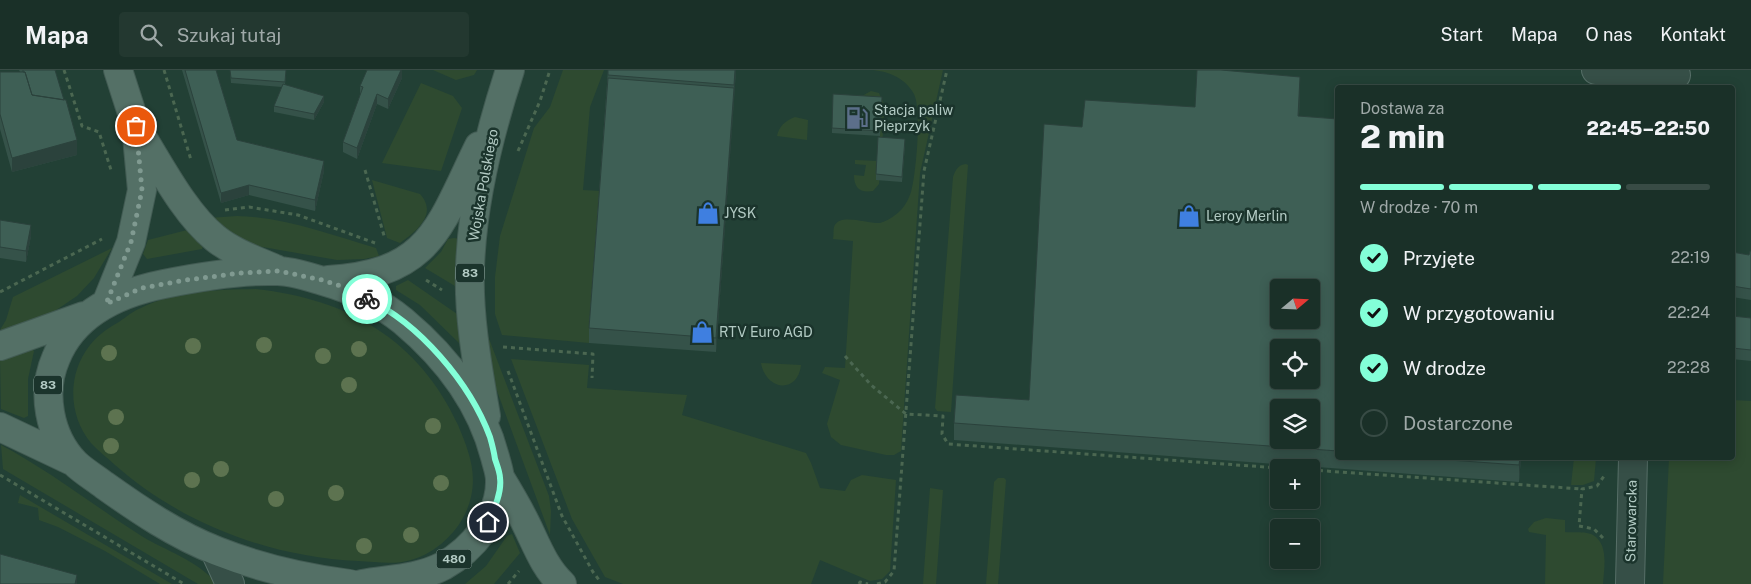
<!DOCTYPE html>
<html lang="pl">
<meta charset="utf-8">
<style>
body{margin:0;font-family:"Public Sans",sans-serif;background:#233830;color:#f1f3f6;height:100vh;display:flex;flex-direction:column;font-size:19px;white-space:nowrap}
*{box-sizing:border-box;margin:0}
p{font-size:16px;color:#9fa9a8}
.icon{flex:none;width:28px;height:28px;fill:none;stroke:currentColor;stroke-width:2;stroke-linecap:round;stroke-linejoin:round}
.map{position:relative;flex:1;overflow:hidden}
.panel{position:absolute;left:1335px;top:15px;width:400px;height:375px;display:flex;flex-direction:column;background:#1a3028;border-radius:5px;box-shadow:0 2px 12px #0003,0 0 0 1px #384b45}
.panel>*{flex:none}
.needle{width:32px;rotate:71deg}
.controls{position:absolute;left:1270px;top:209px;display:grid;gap:10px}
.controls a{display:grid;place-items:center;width:50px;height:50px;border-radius:5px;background:#1a3028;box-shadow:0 2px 12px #0003,0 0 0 1px #384b45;font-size:25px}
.pin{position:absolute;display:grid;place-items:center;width:42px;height:42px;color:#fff;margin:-21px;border:2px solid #fff;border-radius:50%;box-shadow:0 1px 5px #0007}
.courier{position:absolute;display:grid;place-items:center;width:50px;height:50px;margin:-25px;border:4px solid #83ffd8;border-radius:50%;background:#fff;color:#222;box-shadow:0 1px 6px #0007}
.headline em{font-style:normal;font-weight:800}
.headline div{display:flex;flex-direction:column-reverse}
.headline{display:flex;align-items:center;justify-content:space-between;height:85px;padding:0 25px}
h1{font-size:32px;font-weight:800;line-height:38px}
.bar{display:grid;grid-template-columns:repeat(4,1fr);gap:8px 5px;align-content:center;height:60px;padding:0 25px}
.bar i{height:6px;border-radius:4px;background:#384b45}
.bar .active{background:#83ffd8}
.bar p{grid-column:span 4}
ol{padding:0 25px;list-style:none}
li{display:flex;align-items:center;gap:15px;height:55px}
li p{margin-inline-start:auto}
li .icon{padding:5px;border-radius:50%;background:#83ffd8;color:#111;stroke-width:4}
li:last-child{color:#9fa9a8}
li i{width:28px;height:28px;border:2px solid #384b45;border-radius:50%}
header{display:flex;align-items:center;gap:30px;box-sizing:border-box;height:70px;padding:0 25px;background:#1a3028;border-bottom:1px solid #384b45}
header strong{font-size:24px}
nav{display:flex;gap:28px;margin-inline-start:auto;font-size:18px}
.search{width:350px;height:45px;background:#233830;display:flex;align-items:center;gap:12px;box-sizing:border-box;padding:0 18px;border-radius:5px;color:#9fa9a8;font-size:19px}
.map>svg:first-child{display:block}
</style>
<header>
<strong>Mapa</strong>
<div class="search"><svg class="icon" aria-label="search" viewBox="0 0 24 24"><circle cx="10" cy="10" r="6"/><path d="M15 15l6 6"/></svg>Szukaj tutaj</div>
<nav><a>Start</a><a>Mapa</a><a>O nas</a><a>Kontakt</a></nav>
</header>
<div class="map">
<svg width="1751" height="514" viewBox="0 0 1751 514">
<rect width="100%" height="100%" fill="#224035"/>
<!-- green -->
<path fill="#2e4a30" d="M433,0H477L474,5L456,10Z
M563,0H604L590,37L583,120L601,121L589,273L502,265L495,244V207L500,166L534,58L550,37Z
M873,0H943L920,103L901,381L894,385H886L841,375L831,367L827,354L840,310L822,303L825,297L845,298L853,171L833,169C834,165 833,161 834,157C839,142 868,154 880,153C888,151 896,145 902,139C906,134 909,128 911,122C916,104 922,40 914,24C905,8 890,2 873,0Z
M421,13L453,26L462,38L441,101L382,93Z
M871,21L879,23L885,36L879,114L873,121C860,123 854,118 854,105L864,106L866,95L855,94V90L878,91L882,33L862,26Z
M795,47L808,50L807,70L777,66C779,56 785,51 795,47Z
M966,94L968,95L951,342L937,341L935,338L953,107C956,99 958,95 966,94Z
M372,110L420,124C438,144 417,161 400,173L387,168Z
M237,146C284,147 331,165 376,178L379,186L364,189L337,190L257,176L244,172L209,148Z
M191,159L205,172L202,179L147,189L143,184L148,170Z
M454,168L460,169V219L425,198L441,182L448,169Z
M112,178L94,208L77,226L37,253L0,267V260L6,250L13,227Z
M408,210L460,246L464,271L460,274L420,235L396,220V216Z
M256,219C348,229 419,270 458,355C468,379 477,401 471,427C465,455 440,482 411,490C395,495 376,492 358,491C270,487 182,454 115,395C108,388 98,381 91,373C68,345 67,304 90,275C98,265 108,258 119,252C126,247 133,241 141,238C177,220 217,220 256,219Z
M483,253L549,426L551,441L550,465L493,310Z
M31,278L34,281L28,309V346L24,348L1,339L0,288Z
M511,289L589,295L587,318L687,325L682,345L806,383L811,393L820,418L845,421L851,410L862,405L896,410L890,501L882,509L870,511L820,490L811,514H623L605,507L572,449Z
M761,293L801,295C798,324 766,321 761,293Z
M1733,330L1751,331V514H1663L1669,388H1732Z
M1,375C50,401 93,435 140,465C165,481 198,490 217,514H198L3,399Z
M1574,388H1596L1594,411L1583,415H1571Z
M998,408H1004L1006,410L998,514H986L994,412Z
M930,418L943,420L936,514H923Z
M20,425L172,514H160L105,481L58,457L39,450L38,438L18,433Z
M1546,448L1565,450V462C1573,463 1586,461 1593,465C1609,474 1604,499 1603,514H1545L1546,465L1529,462L1528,459L1534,452Z
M512,464L520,483L494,514H465L486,496L507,466Z"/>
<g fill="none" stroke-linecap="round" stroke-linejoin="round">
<defs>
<path id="minor" d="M1596,0L1676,5
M215,481L230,514
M1630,514L1633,388"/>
<path id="major" d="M139,62C160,95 184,143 215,168C232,182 255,190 276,199
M328,210C431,204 439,157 479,76
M106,234L131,172L142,120L136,56L118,0
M0,276L84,246
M486,346C478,299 468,246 470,198C472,134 490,61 510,0
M0,357L74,392
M501,409C508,421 516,434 522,446C535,470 542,495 562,514
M350,514C305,508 260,498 217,481C176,465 139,440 104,415C95,408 83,401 75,393C49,366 41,322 56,288C74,243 119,223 164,214C198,207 242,200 277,201C292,201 309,207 323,211C351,219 381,233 403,251C446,287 481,333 495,387C497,395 500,403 500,410C501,446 472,480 443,496C418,509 390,509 362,514"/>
</defs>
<!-- minor casing -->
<use href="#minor" stroke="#576f68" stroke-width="30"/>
<!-- major casing -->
<use href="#major" stroke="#425b53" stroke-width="30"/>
<!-- path -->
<path stroke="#4b6751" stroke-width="3" stroke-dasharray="4 4" stroke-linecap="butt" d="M64,0L82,56L99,62L111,100
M164,0L191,90
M518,81L540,31L550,0
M365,100L385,169
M225,140L249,137L298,145L375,173
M426,210L442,220
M0,222L102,169
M503,277L593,284L592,308
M845,286L871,315L906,344L943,346L942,364L948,374L1279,398
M508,301L562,446L593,502L599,510
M1311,400L1582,419
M0,405L184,514
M1603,468L1594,459L1579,456L1582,419L1597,416L1604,406
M508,514L519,501
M859,514L860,512L868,514
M877,514L885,512L894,501L924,101L947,0"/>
<!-- minor -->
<use href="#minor" stroke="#364f47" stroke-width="28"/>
<!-- major -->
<use href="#major" stroke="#547066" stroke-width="28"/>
</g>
<!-- trees -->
<g fill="#5d7350">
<circle cx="264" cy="275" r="8"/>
<circle cx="193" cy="276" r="8"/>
<circle cx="359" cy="279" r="8"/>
<circle cx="109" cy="283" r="8"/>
<circle cx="323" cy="286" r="8"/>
<circle cx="349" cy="315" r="8"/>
<circle cx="116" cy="347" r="8"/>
<circle cx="433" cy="356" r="8"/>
<circle cx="111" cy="376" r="8"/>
<circle cx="221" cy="399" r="8"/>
<circle cx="192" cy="410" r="8"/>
<circle cx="441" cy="413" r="8"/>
<circle cx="336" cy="423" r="8"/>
<circle cx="276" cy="429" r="8"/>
<circle cx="411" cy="465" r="8"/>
<circle cx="364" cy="476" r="8"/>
</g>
<!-- wall -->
<path fill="#355249" d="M19,0H55L77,85L12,102L0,59V2H20Z
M182,0H216L237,70L324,101L315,141L249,125L221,133Z
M230,0H286L285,15L324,32L314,50L274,42V36L282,17L231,13Z
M402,0V8L388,39L377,34L357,89L343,82V72L360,25V16Z
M608,0H736L716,282L589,273V258Z
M1300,24L1299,46L1338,49V388H1521L1519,412L954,370V353L1029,330L1082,57L1195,37Z
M882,27L880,66L832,63V58Z
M905,74L902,112L876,110V104Z
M0,150L31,166L26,192L0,188Z
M1751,181V230L1732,227V182L1749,185Z
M1732,246L1751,248V291L1732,289Z"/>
<!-- shaded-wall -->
<path fill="#2b423c" d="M401,0H402V8L388,39V29Z
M735,0H736L734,32V15Z
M1300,7V24L1298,64V46Z
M734,18V32L716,282V268Z
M377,24V34L357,89V78Z
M324,26V32L314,50V44Z
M77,70V85L12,102V88Z
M324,91V101L315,141V130Z
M249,115V125L221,133V123Z
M31,155V166L26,192V181Z
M1520,388H1521L1519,412V395Z
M77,505V514H75Z"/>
<!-- building -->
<path fill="#3e5f55" stroke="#2b423c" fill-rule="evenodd" d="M23,0H55L64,30L32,25L25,2H23Z
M185,0H216L237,70L324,91L315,130L249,115L221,123Z
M230,0H286L285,12L231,8Z
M367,0H401L388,29L377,24L357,78L343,72L363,17L360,16Z
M608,0H735L734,15L608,5Z
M1197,0H1221L1300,7L1298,46L1338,49V381L954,353L956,325L1029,330L1044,54L1082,57L1085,30L1195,37ZM1279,218H1311V250H1279ZM1279,278H1311V310H1279ZM1279,338H1311V370H1279Z
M0,2H25L32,25L66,30L77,70L12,88L0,44Z
M608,8L734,18L716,268L589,258Z
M283,14L324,26L314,44L274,36Z
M833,24L882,27L880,61L832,58Z
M878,67L905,69L902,107L876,104Z
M0,150L31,155L26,181L0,177Z
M1750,181H1751V219L1732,216V182L1749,185Z
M1732,246L1751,248V280L1732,278Z
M1421,388H1520L1519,395Z
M0,484L77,505L75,514H0Z"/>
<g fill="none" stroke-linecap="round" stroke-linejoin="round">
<!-- done -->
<path stroke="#809a91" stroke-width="5" stroke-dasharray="0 9" d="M136,56L142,120L131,172L106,234L142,218L186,210L241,203L279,201L322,210L338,215L367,229"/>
<!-- route -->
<path stroke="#83ffd8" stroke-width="6" d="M367,229C419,253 470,313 490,367C492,374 494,382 495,389C497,395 500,402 500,408C502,423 494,439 488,452"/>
</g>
<!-- icons -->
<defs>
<symbol id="fuel-bare" viewBox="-9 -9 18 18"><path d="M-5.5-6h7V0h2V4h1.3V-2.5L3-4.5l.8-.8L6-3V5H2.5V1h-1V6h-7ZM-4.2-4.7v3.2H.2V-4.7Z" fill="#5c6f8a" stroke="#1b342c" stroke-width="2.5" paint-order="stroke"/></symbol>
<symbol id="shop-bare" viewBox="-9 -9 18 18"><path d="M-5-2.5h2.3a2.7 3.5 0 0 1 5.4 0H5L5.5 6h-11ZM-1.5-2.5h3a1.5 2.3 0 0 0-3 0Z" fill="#3f7fe0" stroke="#1b342c" stroke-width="2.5" paint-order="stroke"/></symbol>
</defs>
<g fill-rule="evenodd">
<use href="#fuel-bare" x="841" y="32" width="32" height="32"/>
<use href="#shop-bare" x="692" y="127" width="32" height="32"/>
<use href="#shop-bare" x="1173" y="130" width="32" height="32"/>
<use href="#shop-bare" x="686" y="246" width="32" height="32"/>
</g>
<g text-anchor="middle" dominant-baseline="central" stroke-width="5" stroke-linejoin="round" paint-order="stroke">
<!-- shield labels -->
<g fill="#1b342c" stroke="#859d96" stroke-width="1">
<rect x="456" y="193.5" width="28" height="19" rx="4"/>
<rect x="34" y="305.5" width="28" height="19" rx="4"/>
<rect x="436.5" y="479.5" width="35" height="19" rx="4"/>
</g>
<g font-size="12" font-weight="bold" fill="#b2cac3">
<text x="470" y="203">83</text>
<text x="48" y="315">83</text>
<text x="454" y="489">480</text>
</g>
<!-- poi labels -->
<g font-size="14" fill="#b2cac3" stroke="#1b342c" text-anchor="start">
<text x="874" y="40">Stacja paliw<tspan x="874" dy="16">Pieprzyk</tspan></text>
<text x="724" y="143">JYSK</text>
<text x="1206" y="146">Leroy Merlin</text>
<text x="719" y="262">RTV Euro AGD</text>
</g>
<!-- street labels -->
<g font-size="14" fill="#b2cac3" stroke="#1b342c">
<text transform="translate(483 115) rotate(-80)">Wojska Polskiego</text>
<text transform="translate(1631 451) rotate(-89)">Starowarcka</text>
</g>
</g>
</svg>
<div class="controls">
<a><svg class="needle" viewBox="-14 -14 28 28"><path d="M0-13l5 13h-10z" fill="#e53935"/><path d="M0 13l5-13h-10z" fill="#9fa9a8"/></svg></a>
<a><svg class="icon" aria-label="locate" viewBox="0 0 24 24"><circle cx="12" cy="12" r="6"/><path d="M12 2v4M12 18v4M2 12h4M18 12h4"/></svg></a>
<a><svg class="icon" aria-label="layers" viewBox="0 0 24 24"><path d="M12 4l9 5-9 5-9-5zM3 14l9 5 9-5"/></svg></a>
<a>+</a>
<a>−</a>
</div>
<div class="pin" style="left:136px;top:56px;background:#ea580c"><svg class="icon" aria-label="bag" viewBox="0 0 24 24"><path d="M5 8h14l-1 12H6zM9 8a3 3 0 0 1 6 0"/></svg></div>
<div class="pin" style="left:488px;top:452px;background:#1f2937"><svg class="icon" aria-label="home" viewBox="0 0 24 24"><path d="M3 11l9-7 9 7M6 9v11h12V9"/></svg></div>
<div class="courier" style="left:367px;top:229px"><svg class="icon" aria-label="bike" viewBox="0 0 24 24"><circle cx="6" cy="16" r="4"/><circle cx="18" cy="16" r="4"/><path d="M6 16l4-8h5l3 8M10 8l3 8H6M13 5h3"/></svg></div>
<section class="panel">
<div class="headline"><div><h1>2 min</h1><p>Dostawa za</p></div><em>22:45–22:50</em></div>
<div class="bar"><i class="active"></i><i class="active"></i><i class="active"></i><i></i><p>W drodze · 70 m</p></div>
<ol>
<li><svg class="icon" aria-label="check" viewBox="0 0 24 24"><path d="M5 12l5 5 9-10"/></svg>Przyjęte<p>22:19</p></li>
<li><svg class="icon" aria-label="check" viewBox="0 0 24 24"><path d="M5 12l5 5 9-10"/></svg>W przygotowaniu<p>22:24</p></li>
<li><svg class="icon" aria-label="check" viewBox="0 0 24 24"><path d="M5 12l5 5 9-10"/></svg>W drodze<p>22:28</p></li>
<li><i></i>Dostarczone</li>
</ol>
</section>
</div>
